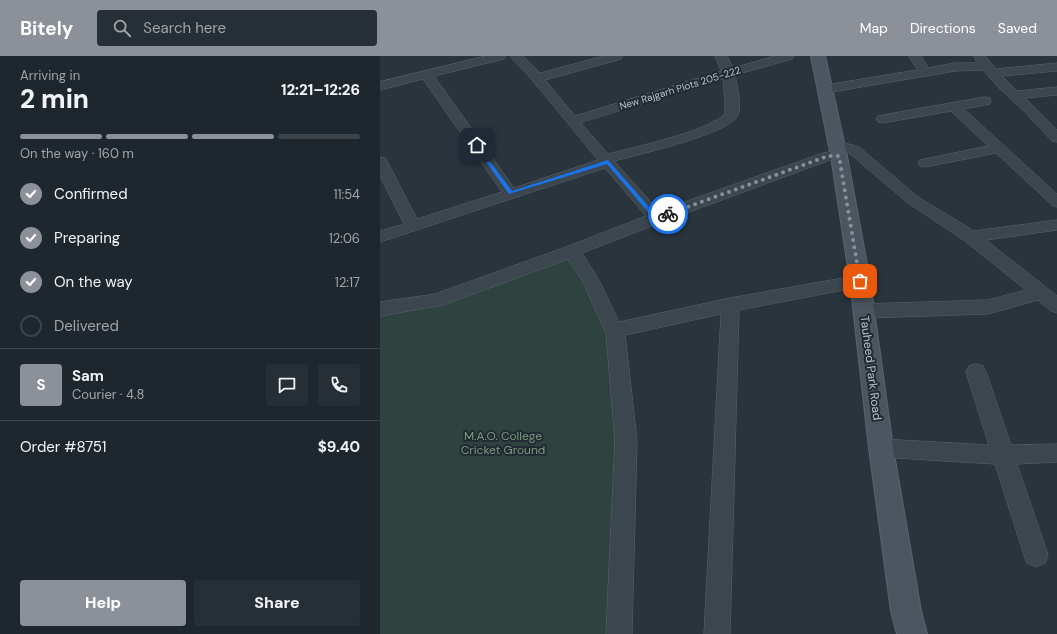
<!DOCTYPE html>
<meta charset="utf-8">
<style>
body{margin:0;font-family:"DM Sans",sans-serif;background:#272f36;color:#f1f3f6;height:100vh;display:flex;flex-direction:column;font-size:15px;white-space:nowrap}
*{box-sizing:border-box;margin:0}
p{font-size:13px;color:#a1a5aa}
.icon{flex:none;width:22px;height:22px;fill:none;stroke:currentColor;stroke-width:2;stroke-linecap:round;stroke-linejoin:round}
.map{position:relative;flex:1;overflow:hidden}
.details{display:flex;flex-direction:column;background:#1f272e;width:380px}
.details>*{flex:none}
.pin{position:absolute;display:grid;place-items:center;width:34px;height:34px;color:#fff;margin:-17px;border-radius:8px;box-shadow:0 2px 6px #0006}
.courier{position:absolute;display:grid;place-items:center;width:40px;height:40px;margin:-20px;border:3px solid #1a73e8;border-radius:50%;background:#fff;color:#222;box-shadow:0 1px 5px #0007}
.headline em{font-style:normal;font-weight:800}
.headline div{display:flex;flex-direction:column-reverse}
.headline{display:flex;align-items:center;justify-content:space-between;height:68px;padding:0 20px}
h1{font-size:26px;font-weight:800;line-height:30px}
.bar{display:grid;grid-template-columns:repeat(4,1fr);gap:6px 4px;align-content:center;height:48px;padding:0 20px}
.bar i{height:5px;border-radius:3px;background:#3c444a}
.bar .selected{background:#8c9099}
.bar p{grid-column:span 4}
.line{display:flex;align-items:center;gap:10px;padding:0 20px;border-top:1px solid #3c444a}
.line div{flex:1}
.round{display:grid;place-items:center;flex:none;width:42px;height:42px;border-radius:4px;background:#272f36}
ol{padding:0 20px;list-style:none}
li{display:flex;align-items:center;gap:12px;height:44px}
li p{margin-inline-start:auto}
li .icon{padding:4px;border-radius:50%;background:#8c9099;color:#fff;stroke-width:4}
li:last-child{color:#a1a5aa}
li i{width:22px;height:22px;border:2px solid #3c444a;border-radius:50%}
.action{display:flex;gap:8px;margin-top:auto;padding:8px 20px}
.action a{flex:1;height:46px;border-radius:4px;background:#8c9099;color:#fff;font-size:16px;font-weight:800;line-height:46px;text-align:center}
.action a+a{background:#272f36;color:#f1f3f6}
header{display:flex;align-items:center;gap:24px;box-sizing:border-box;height:56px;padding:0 20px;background:#8c9099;color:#fff}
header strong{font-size:19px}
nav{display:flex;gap:22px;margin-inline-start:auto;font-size:14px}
.search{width:280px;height:36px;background:#272f36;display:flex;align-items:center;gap:10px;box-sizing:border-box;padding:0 14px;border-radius:4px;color:#a1a5aa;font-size:15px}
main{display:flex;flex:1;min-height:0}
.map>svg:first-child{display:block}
</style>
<header>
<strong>Bitely</strong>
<div class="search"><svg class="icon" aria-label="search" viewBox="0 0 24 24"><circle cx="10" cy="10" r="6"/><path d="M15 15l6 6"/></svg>Search here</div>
<nav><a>Map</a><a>Directions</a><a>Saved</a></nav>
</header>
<main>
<section class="details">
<div class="headline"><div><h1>2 min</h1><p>Arriving in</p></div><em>12:21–12:26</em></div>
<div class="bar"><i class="selected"></i><i class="selected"></i><i class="selected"></i><i></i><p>On the way · 160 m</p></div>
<ol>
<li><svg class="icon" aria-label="check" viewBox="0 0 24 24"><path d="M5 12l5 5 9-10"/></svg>Confirmed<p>11:54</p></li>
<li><svg class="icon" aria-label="check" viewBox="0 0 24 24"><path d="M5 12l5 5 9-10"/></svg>Preparing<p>12:06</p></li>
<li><svg class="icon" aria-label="check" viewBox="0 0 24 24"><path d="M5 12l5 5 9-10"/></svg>On the way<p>12:17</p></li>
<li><i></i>Delivered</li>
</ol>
<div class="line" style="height:72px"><b class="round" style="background:#8c9099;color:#fff">S</b><div><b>Sam</b><p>Courier · 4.8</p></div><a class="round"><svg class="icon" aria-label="chat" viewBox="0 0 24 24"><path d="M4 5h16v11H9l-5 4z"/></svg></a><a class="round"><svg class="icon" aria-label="phone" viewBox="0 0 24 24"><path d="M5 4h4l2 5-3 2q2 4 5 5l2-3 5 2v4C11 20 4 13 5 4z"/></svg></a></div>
<div class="line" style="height:52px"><div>Order #8751</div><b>$9.40</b></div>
<div class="action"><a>Help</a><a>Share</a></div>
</section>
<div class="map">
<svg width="677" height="578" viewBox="0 0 677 578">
<rect width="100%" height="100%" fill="#29343d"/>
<!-- green -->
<path fill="#2e4240" d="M192,195L234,274L246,384L237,578H0V253L57,244Z"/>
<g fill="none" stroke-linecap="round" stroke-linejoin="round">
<defs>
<path id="street" d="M106,0H126L124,3L54,20L134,132L218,104L153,25L130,0H143L160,17L224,0H243L241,3L165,24L195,60L341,15L335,0H347L353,12L395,0H414L412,3L355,19C357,29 362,50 358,59C350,78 256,99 234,105L279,155L443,97L448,96L464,97L466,100L464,103L450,104L282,166L202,197L219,224L239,266L350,242L480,219L486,221L489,225L486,229L480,231L359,254L350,578H324L341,258L245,279L257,384L252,578H226L235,384L226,277L202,224L188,203L63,249L0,260V246L55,238L186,191L266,160L225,112L0,186V175L24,168L0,120V101L5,102L7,105L37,163L122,136L43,23L0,34V26ZM343,23L345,45V58C323,77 258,90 228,98L201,67Z
M529,0H541L548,12L575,7H597L594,0H605L616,13L677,7V15L622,20L637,35L677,31V39L645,42L677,74V86L672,85L644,55L618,31L603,14L575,15L446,37L442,36L440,33L442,30L446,29L537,14Z
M605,41L610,42L611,45L610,48L584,53L677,138V151L672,149L616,97L545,111L540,110L538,107L540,104L608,90L571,55L503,67L498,66L496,63L498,60L503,59Z
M457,87H465L479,91L538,141L594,175L677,164V174L606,184L677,240V257L671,255L658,244L608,258L484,262L478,260L475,255L478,250L484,248L608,244L646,234L585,185L528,147L469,97L452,94L450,91L452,88Z
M596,308L603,310L606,316L631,389L677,388V406L637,408L668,499L665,507L656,511L647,507L644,499L615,408L501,401L493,399L490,392L493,385L501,383L609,389L586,316L589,310Z"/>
<path id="secondary" d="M431,0H445L467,100L490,225L513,392L541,555L547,578H517L511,555L489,392L470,225L451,100Z"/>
</defs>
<!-- street casing -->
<use href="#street" stroke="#5a646b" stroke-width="1"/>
<!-- secondary casing -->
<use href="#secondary" stroke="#5a646b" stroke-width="2"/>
<!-- street -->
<use href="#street" fill="#3c464e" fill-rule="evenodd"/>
<!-- secondary -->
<use href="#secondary" fill="#4b5660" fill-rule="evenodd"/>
</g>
<!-- route -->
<path fill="#1a73e8" d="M97,88L132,135L228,104L277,160L288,156L291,158L278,163H274L227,108L129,138L94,89Z"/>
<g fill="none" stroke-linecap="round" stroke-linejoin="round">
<!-- done -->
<path stroke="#879097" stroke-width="4" stroke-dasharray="0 7.2" d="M288,158L448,100H459L480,225"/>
</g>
<g text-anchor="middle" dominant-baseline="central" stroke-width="4" stroke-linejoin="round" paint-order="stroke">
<!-- far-street labels -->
<g font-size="10" fill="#b9c1c8" stroke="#212b33">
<text transform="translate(300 32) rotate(-17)">New Rajgarh Plots 205-222</text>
</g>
<!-- street labels -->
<g font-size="12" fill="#b9c1c8" stroke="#212b33">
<text transform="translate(491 312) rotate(83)">Tauheed Park Road</text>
</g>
<!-- park labels -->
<g font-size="12" fill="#7a9b7d" stroke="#212b33">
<text x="123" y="380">M.A.O. College<tspan x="123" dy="14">Cricket Ground</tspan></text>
</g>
</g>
</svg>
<div class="pin" style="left:480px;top:225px;background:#ea580c"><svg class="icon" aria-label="bag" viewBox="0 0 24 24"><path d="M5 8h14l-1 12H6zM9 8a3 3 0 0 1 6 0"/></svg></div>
<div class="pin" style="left:97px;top:89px;background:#1f2937"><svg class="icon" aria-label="home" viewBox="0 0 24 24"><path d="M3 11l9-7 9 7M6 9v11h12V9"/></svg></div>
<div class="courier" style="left:288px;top:158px"><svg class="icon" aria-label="bike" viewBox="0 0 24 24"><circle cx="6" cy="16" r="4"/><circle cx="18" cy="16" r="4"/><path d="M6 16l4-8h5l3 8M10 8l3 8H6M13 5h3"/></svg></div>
</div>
</main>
